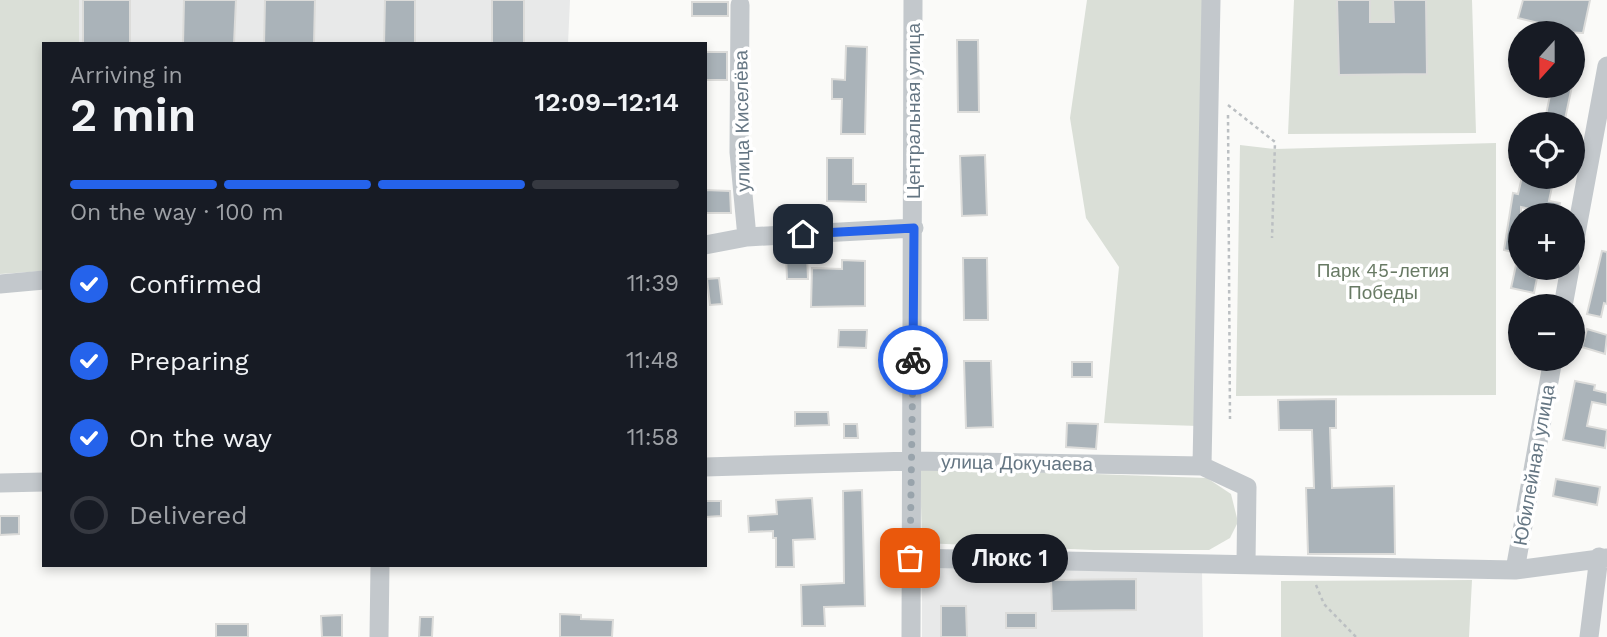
<!DOCTYPE html>
<meta charset="utf-8">
<style>
body{margin:0;font-family:"Work Sans",sans-serif;background:#242831;color:#f1f3f6;height:100vh;display:flex;flex-direction:column;font-size:26px;white-space:nowrap}
*{box-sizing:border-box;margin:0}
p{font-size:23px;color:#9ea1a6}
.icon{flex:none;width:38px;height:38px;fill:none;stroke:currentColor;stroke-width:2;stroke-linecap:round;stroke-linejoin:round}
.map{position:relative;flex:1;overflow:hidden}
.drawer{position:absolute;left:42px;top:42px;width:665px;height:525px;display:flex;flex-direction:column;background:#171b24;border-radius:0px;box-shadow:0 4px 10px #0003}
.drawer>*{flex:none}
.needle{width:46px;rotate:201deg}
.buttons{position:absolute;left:1508px;top:21px;display:grid;gap:14px}
.buttons a{display:grid;place-items:center;width:77px;height:77px;border-radius:50%;background:#171b24;box-shadow:0 4px 10px #0003;font-size:35px}
.pin{position:absolute;display:grid;place-items:center;width:60px;height:60px;color:#fff;margin:-30px;border-radius:14px;box-shadow:0 4px 10px #0006}
.courier{position:absolute;display:grid;place-items:center;width:70px;height:70px;margin:-35px;border:5px solid #2563eb;border-radius:50%;background:#fff;color:#222;box-shadow:0 2px 9px #0007}
.bubble{position:absolute;height:49px;border-radius:24px;background:#171b24;box-shadow:0 4px 10px #0003;font-size:23px;font-weight:600;line-height:49px;text-align:center}
.head em{font-style:normal;font-weight:600}
.head div{display:flex;flex-direction:column-reverse}
.head{display:flex;align-items:center;justify-content:space-between;height:119px;padding:0 28px}
h1{font-size:46px;font-weight:600;line-height:52px}
.bar{display:grid;grid-template-columns:repeat(4,1fr);gap:10px 7px;align-content:center;height:84px;padding:0 28px}
.bar i{height:9px;border-radius:5px;background:#363941}
.bar .on{background:#2563eb}
.bar p{grid-column:span 4}
ol{padding:0 28px;list-style:none}
li{display:flex;align-items:center;gap:21px;height:77px}
li p{margin-inline-start:auto}
li .icon{padding:7px;border-radius:50%;background:#2563eb;color:#fff;stroke-width:4}
li:last-child{color:#9ea1a6}
li i{width:38px;height:38px;border:4px solid #363941;border-radius:50%}
.map>svg:first-child{display:block}
</style>
<div class="map">
<svg width="1607" height="637" viewBox="0 0 1607 637">
<rect width="100%" height="100%" fill="#fafaf8"/>
<!-- built -->
<path fill="#e8e9e9" d="M79,0H570L568,44H79Z
M922,565L1202,570L1203,637H922Z"/>
<!-- green -->
<path fill="#dadfd7" d="M0,0H79V44H44V271L0,274Z
M1087,0H1206L1199,426L1104,423L1119,267L1086,218L1070,118Z
M1294,0H1472L1476,133L1288,134Z
M1496,143V395L1236,396L1240,145L1275,149Z
M920,468L1207,478L1231,494L1238,522L1230,538L1209,550H1094L922,543Z
M1472,580L1469,637H1281V581Z"/>
<!-- building -->
<path fill="#aab3b9" stroke="#dcdcda" stroke-width="2" d="M83,0H130V44H83Z
M184,0H236L234,44H183Z
M265,0H315L314,44H264Z
M385,0H415V44H384Z
M492,0H524V44H492Z
M1337,0H1370V22H1394L1393,0H1426L1427,74L1339,75Z
M1523,0H1590L1583,33L1541,31L1543,24L1518,18Z
M692,2H728V16H692Z
M957,40H978L979,112H958Z
M846,46L867,47L865,134H841L842,99H832V79L845,80Z
M705,52H727V80H705Z
M1552,86H1572L1564,124H1544Z
M985,155L987,215L962,216L960,156Z
M827,158H853V184H866V202L827,201Z
M1522,177H1554L1549,201L1560,203L1557,215L1521,207V254L1504,250L1513,193L1518,194Z
M705,190L730,191L731,213H705Z
M1602,251L1607,252V304L1604,303L1601,317L1587,314Z
M807,254L808,279H787L786,255Z
M963,258H987L988,320H964Z
M842,260L865,261V306L811,307L812,268L842,269Z
M1516,265L1532,268L1530,276L1537,278L1534,293L1511,288Z
M719,278L722,304L710,305L707,279Z
M1587,329L1607,335L1605,354L1582,347Z
M839,330H867L866,348L838,347Z
M964,361H991L993,427L966,428Z
M1072,362H1092V377H1072Z
M1575,381L1595,385L1594,390L1607,393V405L1592,402L1587,426L1607,430L1605,448L1563,440Z
M1336,399V428H1330L1332,488L1394,486L1395,554H1308L1306,488H1314L1312,430H1279L1278,400Z
M795,412H828L829,425L795,426Z
M1067,423L1098,424L1096,449L1066,447Z
M844,424H857L858,438H844Z
M1556,479L1600,487L1597,505L1553,496Z
M862,490L865,606L824,607L825,626H802L801,585L844,583L843,491Z
M812,498L815,539L793,540L794,567H776V538H773V531L749,532L748,516L777,514L776,500Z
M705,501H721V516L705,517Z
M0,516H19V534L0,535Z
M1136,579V610L1052,611L1051,580Z
M941,606H966L967,637H941Z
M1006,613H1036V628H1006Z
M560,614L581,615V619L613,620L612,637H560Z
M342,615V637H322L321,616Z
M420,617H433L432,637H419Z
M216,624H248V637H216Z"/>
<g fill="none" stroke-linecap="round" stroke-linejoin="round">
<!-- path -->
<path stroke="#bbbfc2" stroke-width="2.5" stroke-dasharray="3.5 3.5" stroke-linecap="butt" d="M1228,105L1275,142L1272,238
M1228,115L1230,419
M1316,585L1324,604L1356,637"/>
<!-- minor -->
<path stroke="#c3c8cc" stroke-width="19" d="M1211,0L1202,466L1247,487L1246,563
M740,5L739,152L747,237
M705,245L747,237L914,228
M1573,250L1607,66
M0,284L44,280
M1563,306L1570,268
M705,467L912,461L1202,466
M0,483L44,482
M910,558L1515,570L1607,558
M1515,570L1553,359
M379,637L380,565
M911,637L913,0
M1589,637L1599,557"/>
</g>
<g fill="none" stroke-linecap="round" stroke-linejoin="round">
<!-- done -->
<path stroke="#99a4ac" stroke-width="7" stroke-dasharray="0 12.6" d="M910,558L913,360"/>
<!-- route -->
<path stroke="#2563eb" stroke-width="9" d="M803,234L914,228L913,360"/>
</g>
<g text-anchor="middle" dominant-baseline="central" stroke-width="7" stroke-linejoin="round" paint-order="stroke">
<!-- street labels -->
<g font-size="19" fill="#657683" stroke="#fff">
<text transform="translate(913 111) rotate(-90)">Центральная улица</text>
<text transform="translate(742 121) rotate(-91)">улица Киселёва</text>
<text transform="translate(1017 463) rotate(1)">улица Докучаева</text>
<text transform="translate(1534 465) rotate(-80)">Юбилейная улица</text>
</g>
<!-- park labels -->
<g font-size="19" fill="#687a64" stroke="#fff">
<text x="1383" y="270">Парк 45-летия<tspan x="1383" dy="22">Победы</tspan></text>
</g>
</g>
</svg>
<div class="buttons">
<a><svg class="needle" viewBox="-14 -14 28 28"><path d="M0-13l5 13h-10z" fill="#e53935"/><path d="M0 13l5-13h-10z" fill="#9ea1a6"/></svg></a>
<a><svg class="icon" aria-label="locate" viewBox="0 0 24 24"><circle cx="12" cy="12" r="6"/><path d="M12 2v4M12 18v4M2 12h4M18 12h4"/></svg></a>
<a>+</a>
<a>−</a>
</div>
<div class="pin" style="left:910px;top:558px;background:#ea580c"><svg class="icon" aria-label="bag" viewBox="0 0 24 24"><path d="M5 8h14l-1 12H6zM9 8a3 3 0 0 1 6 0"/></svg></div>
<div class="pin" style="left:803px;top:234px;background:#1f2937"><svg class="icon" aria-label="home" viewBox="0 0 24 24"><path d="M3 11l9-7 9 7M6 9v11h12V9"/></svg></div>
<div class="courier" style="left:913px;top:360px"><svg class="icon" aria-label="bike" viewBox="0 0 24 24"><circle cx="6" cy="16" r="4"/><circle cx="18" cy="16" r="4"/><path d="M6 16l4-8h5l3 8M10 8l3 8H6M13 5h3"/></svg></div>
<div class="bubble" style="left:952px;top:534px;width:116px">Люкс 1</div>
<section class="drawer">
<div class="head"><div><h1>2 min</h1><p>Arriving in</p></div><em>12:09–12:14</em></div>
<div class="bar"><i class="on"></i><i class="on"></i><i class="on"></i><i></i><p>On the way · 100 m</p></div>
<ol>
<li><svg class="icon" aria-label="check" viewBox="0 0 24 24"><path d="M5 12l5 5 9-10"/></svg>Confirmed<p>11:39</p></li>
<li><svg class="icon" aria-label="check" viewBox="0 0 24 24"><path d="M5 12l5 5 9-10"/></svg>Preparing<p>11:48</p></li>
<li><svg class="icon" aria-label="check" viewBox="0 0 24 24"><path d="M5 12l5 5 9-10"/></svg>On the way<p>11:58</p></li>
<li><i></i>Delivered</li>
</ol>
</section>
</div>
